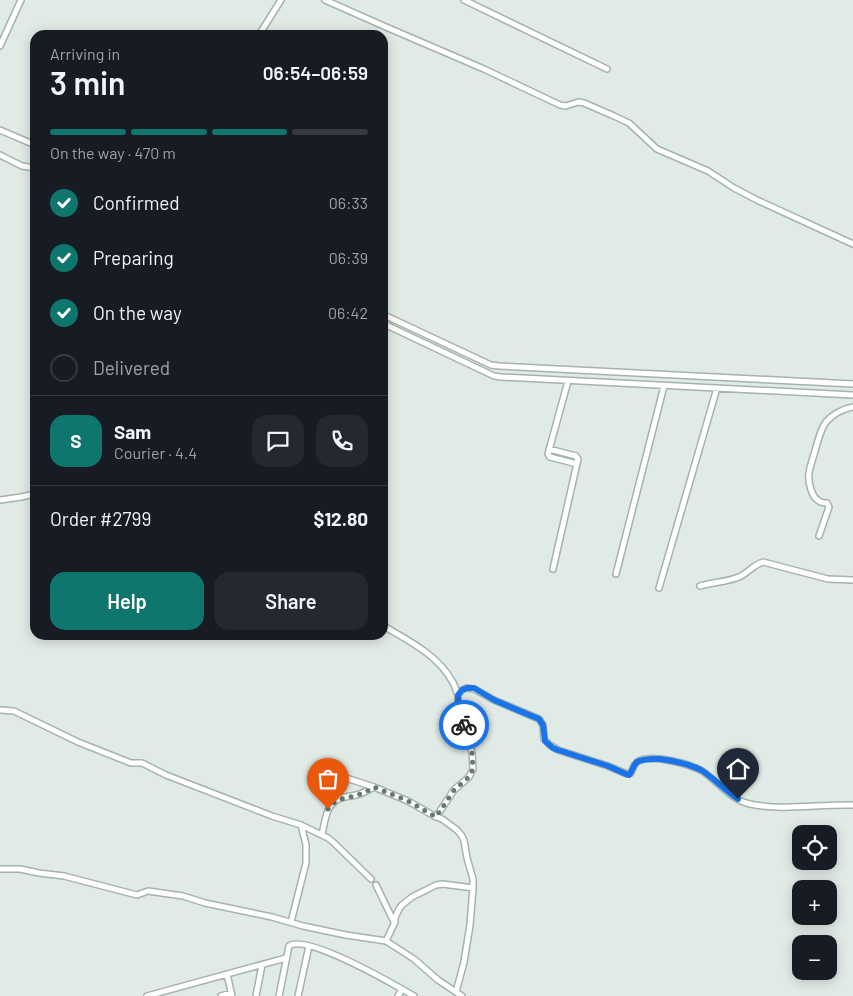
<!DOCTYPE html>
<meta charset="utf-8">
<style>
body{margin:0;font-family:Barlow,sans-serif;background:#242831;color:#f1f3f6;height:100vh;display:flex;flex-direction:column;font-size:19px;white-space:nowrap}
*{box-sizing:border-box;margin:0}
p{font-size:16px;color:#9ea1a6}
.icon{flex:none;width:28px;height:28px;fill:none;stroke:currentColor;stroke-width:2;stroke-linecap:round;stroke-linejoin:round}
.map{position:relative;flex:1;overflow:hidden}
.details{position:absolute;left:30px;top:30px;width:358px;height:610px;display:flex;flex-direction:column;background:#171b24;border-radius:15px;box-shadow:0 2px 12px #0003}
.details>*{flex:none}
.tools{position:absolute;left:792px;top:825px;display:grid;gap:10px}
.tools a{display:grid;place-items:center;width:45px;height:45px;border-radius:10px;background:#171b24;box-shadow:0 2px 12px #0003;font-size:25px}
.pin{position:absolute;display:grid;place-items:center;width:42px;height:42px;color:#fff;margin:-51px -21px;border-radius:50% 50% 50% 0;rotate:-45deg;box-shadow:0 0 5px #0007}
.pin .icon{rotate:45deg}
.courier{position:absolute;display:grid;place-items:center;width:50px;height:50px;margin:-25px;border:4px solid #1a73e8;border-radius:50%;background:#fff;color:#222;box-shadow:0 1px 6px #0007}
.headline em{font-style:normal;font-weight:600}
.headline div{display:flex;flex-direction:column-reverse}
.headline{display:flex;align-items:center;justify-content:space-between;height:85px;padding:0 20px}
h1{font-size:32px;font-weight:600;line-height:38px}
.bar{display:grid;grid-template-columns:repeat(4,1fr);gap:8px 5px;align-content:center;height:60px;padding:0 20px}
.bar i{height:6px;border-radius:4px;background:#363941}
.bar .active{background:#0f766e}
.bar p{grid-column:span 4}
.line{display:flex;align-items:center;gap:12px;padding:0 20px;border-top:1px solid #363941}
.line div{flex:1}
.round{display:grid;place-items:center;flex:none;width:52px;height:52px;border-radius:15px;background:#242831}
ol{padding:0 20px;list-style:none}
li{display:flex;align-items:center;gap:15px;height:55px}
li p{margin-inline-start:auto}
li .icon{padding:5px;border-radius:50%;background:#0f766e;color:#fff;stroke-width:4}
li:last-child{color:#9ea1a6}
li i{width:28px;height:28px;border:2px solid #363941;border-radius:50%}
.button{display:flex;gap:10px;margin-top:auto;padding:10px 20px}
.button a{flex:1;height:58px;border-radius:15px;background:#0f766e;color:#fff;font-size:20px;font-weight:600;line-height:58px;text-align:center}
.button a+a{background:#242831;color:#f1f3f6}
.map>svg:first-child{display:block}
</style>
<div class="map">
<svg width="853" height="996" viewBox="0 0 853 996">
<rect width="100%" height="100%" fill="#e1ebe6"/>
<g fill="none" stroke-linecap="round" stroke-linejoin="round">
<defs>
<path id="minor" d="M325,0L386,27L484,69L560,105L566,106L578,102L584,103L614,116L629,123L657,149L708,171L734,188L757,200L853,244
M464,0L607,69
M259,35L281,0
M0,46L21,0
M0,130L35,145
M0,155L22,166L35,168
M382,314L491,365L499,366L853,384
M382,323L494,376L501,377L853,395
M568,381L548,454L550,457L577,464
M549,449L576,456L578,459L553,569
M0,500L21,497L35,494
M819,536L829,507L827,503C825,503 821,503 819,501C811,497 808,481 809,473C810,466 813,458 815,451C818,441 820,430 826,422C833,414 843,409 853,407
M616,574L664,386
M700,586C713,582 727,582 739,577C748,573 753,565 763,562L828,579L853,580
M659,588L717,388
M382,625C407,640 437,654 452,681C455,685 456,691 458,695
M0,710L14,711L78,742L131,763H142L166,775L272,816L301,825L328,838L333,842L371,879
M321,772L346,778L374,787
M436,817L454,790L469,777L473,769L472,753L458,703V695L462,690L467,688L474,689L494,700L539,719L543,725L544,739L550,745L558,750L608,766L627,774L631,773C633,768 634,763 639,761C653,754 690,764 702,771C719,782 730,800 750,804C784,811 818,804 853,805
M322,835C324,826 325,813 331,805C337,797 347,797 356,795C362,794 368,790 374,787L408,801L436,817L442,819L457,830L462,836L464,841L467,858L473,879V888L470,925L464,962L456,992
M0,869H20L39,873L64,876L137,895L148,891L183,896L205,903L272,917L303,926L346,935L386,941L414,959L438,980L462,996
M376,885L394,922
M291,922L306,863V845L301,825
M386,941L395,922V918L399,909L402,905L412,897L436,885L443,884L473,888
M227,974L232,996
M147,996L286,958
M221,996L231,993
M256,996L262,965
M279,996L289,946C306,933 395,985 414,996
M298,996L309,946
M398,996L402,989"/>
</defs>
<!-- minor casing -->
<use href="#minor" stroke="#a4b3ac" stroke-width="8"/>
<!-- minor -->
<use href="#minor" stroke="#fff" stroke-width="5"/>
</g>
<g fill="none" stroke-linecap="round" stroke-linejoin="round">
<!-- done -->
<path stroke="#657971" stroke-width="5" stroke-dasharray="0 9" d="M328,809C336,797 346,799 358,795C363,793 369,790 374,787L408,801L436,817L454,790L469,777L473,769L472,753L464,725"/>
<!-- route -->
<path stroke="#1a73e8" stroke-width="6" d="M464,725L458,704V695L462,690L467,688H474L494,700L539,719L543,725L545,741L553,748L558,750L608,766L626,774L629,775C633,771 633,765 637,762C643,758 653,759 660,759C674,761 689,764 701,770C714,778 725,791 738,799"/>
</g>
</svg>
<div class="tools">
<a><svg class="icon" aria-label="locate" viewBox="0 0 24 24"><circle cx="12" cy="12" r="6"/><path d="M12 2v4M12 18v4M2 12h4M18 12h4"/></svg></a>
<a>+</a>
<a>−</a>
</div>
<div class="pin" style="left:328px;top:809px;background:#ea580c"><svg class="icon" aria-label="bag" viewBox="0 0 24 24"><path d="M5 8h14l-1 12H6zM9 8a3 3 0 0 1 6 0"/></svg></div>
<div class="pin" style="left:738px;top:799px;background:#1f2937"><svg class="icon" aria-label="home" viewBox="0 0 24 24"><path d="M3 11l9-7 9 7M6 9v11h12V9"/></svg></div>
<div class="courier" style="left:464px;top:725px"><svg class="icon" aria-label="bike" viewBox="0 0 24 24"><circle cx="6" cy="16" r="4"/><circle cx="18" cy="16" r="4"/><path d="M6 16l4-8h5l3 8M10 8l3 8H6M13 5h3"/></svg></div>
<section class="details">
<div class="headline"><div><h1>3 min</h1><p>Arriving in</p></div><em>06:54–06:59</em></div>
<div class="bar"><i class="active"></i><i class="active"></i><i class="active"></i><i></i><p>On the way · 470 m</p></div>
<ol>
<li><svg class="icon" aria-label="check" viewBox="0 0 24 24"><path d="M5 12l5 5 9-10"/></svg>Confirmed<p>06:33</p></li>
<li><svg class="icon" aria-label="check" viewBox="0 0 24 24"><path d="M5 12l5 5 9-10"/></svg>Preparing<p>06:39</p></li>
<li><svg class="icon" aria-label="check" viewBox="0 0 24 24"><path d="M5 12l5 5 9-10"/></svg>On the way<p>06:42</p></li>
<li><i></i>Delivered</li>
</ol>
<div class="line" style="height:90px"><b class="round" style="background:#0f766e;color:#fff">S</b><div><b>Sam</b><p>Courier · 4.4</p></div><a class="round"><svg class="icon" aria-label="chat" viewBox="0 0 24 24"><path d="M4 5h16v11H9l-5 4z"/></svg></a><a class="round"><svg class="icon" aria-label="phone" viewBox="0 0 24 24"><path d="M5 4h4l2 5-3 2q2 4 5 5l2-3 5 2v4C11 20 4 13 5 4z"/></svg></a></div>
<div class="line" style="height:65px"><div>Order #2799</div><b>$12.80</b></div>
<div class="button"><a>Help</a><a>Share</a></div>
</section>
</div>
